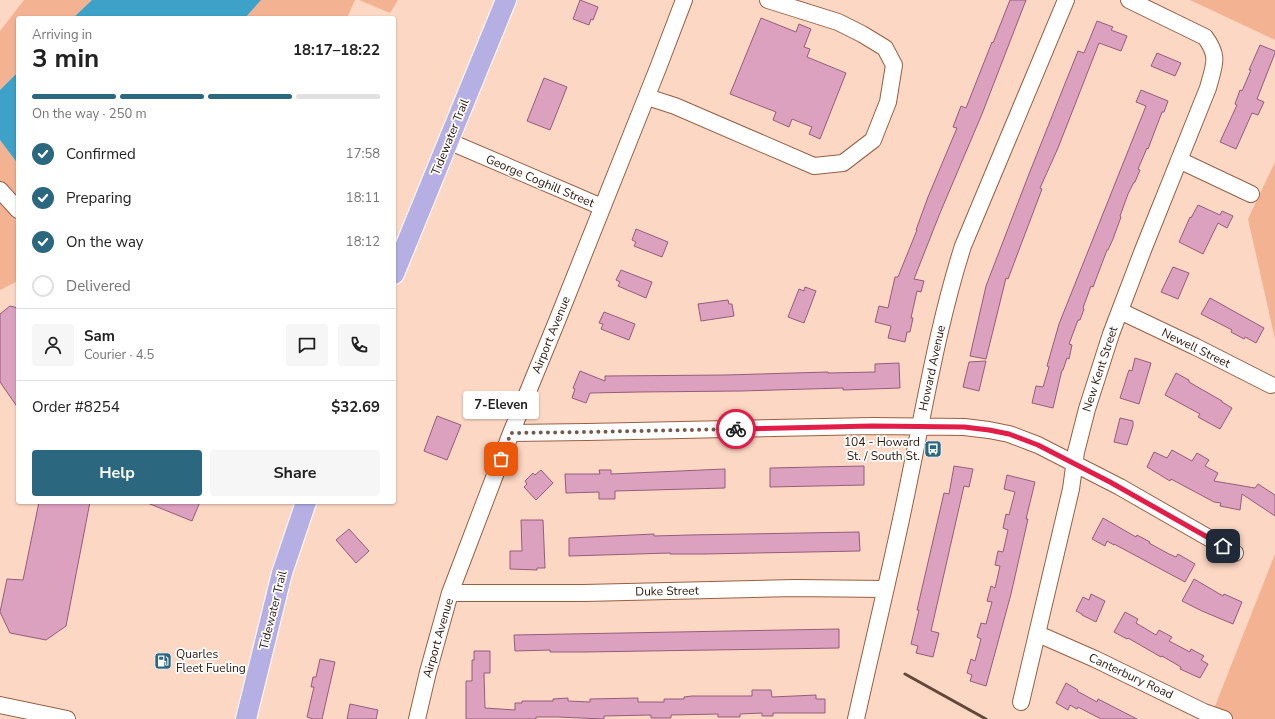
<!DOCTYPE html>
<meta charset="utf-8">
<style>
body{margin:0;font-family:"Nunito Sans",sans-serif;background:#f6f6f6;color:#222;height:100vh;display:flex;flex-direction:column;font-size:15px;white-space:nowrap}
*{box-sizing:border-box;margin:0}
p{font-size:13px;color:#767676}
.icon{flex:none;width:22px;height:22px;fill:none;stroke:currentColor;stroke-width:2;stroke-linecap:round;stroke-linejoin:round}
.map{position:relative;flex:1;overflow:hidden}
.sheet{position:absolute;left:16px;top:16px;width:380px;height:488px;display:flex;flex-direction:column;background:#fff;border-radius:4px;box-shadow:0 1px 3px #0004}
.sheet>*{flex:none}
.pin{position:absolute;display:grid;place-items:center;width:34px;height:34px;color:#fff;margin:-17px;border-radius:8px;box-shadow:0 2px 6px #0006}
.courier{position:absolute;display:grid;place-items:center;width:40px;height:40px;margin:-20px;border:3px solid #e11d48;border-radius:50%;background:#fff;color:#222;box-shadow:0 1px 5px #0007}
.bubble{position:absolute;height:28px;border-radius:4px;background:#fff;box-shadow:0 1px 3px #0004;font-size:13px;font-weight:700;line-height:28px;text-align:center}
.headline em{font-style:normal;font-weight:700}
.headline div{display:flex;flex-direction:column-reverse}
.headline{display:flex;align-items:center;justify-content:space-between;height:68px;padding:0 16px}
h1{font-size:26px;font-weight:700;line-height:30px}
.bar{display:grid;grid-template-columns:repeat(4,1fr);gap:6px 4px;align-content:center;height:48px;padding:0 16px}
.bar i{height:5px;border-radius:3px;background:#e0e0e0}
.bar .on{background:#2b677e}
.bar p{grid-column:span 4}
.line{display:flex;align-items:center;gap:10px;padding:0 16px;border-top:1px solid #e0e0e0}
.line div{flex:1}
.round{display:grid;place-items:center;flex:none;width:42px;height:42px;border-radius:4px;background:#f6f6f6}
ol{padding:0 16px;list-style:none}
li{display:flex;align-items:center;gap:12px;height:44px}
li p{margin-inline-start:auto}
li .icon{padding:4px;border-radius:50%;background:#2b677e;color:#fff;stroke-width:4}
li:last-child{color:#767676}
li i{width:22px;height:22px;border:2px solid #e0e0e0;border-radius:50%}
.button{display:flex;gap:8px;margin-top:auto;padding:8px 16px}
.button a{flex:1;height:46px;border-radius:4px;background:#2b677e;color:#fff;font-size:16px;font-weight:700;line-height:46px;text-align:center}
.button a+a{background:#f6f6f6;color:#222}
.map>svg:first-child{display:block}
</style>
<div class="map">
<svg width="1275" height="719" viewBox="0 0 1275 719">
<rect width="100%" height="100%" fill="#fcd7c4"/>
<!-- green -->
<path fill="#f3b393" d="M24,0H92L73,18H18V72L0,90V31Z
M261,0H355L347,18H245Z
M359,0H398L390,13Z
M1190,0H1275V40Z
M0,140L18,164V281L0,290Z
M1275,162V339L1248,219Z
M1275,554V719H1210Z"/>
<!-- water -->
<path fill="#3da1c8" d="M92,0H261L245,18H73Z
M18,72V164L0,140V90Z"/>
<!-- building -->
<path fill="#dda1c0" stroke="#945d7a" d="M580,0L598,7L593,20L591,19L589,25L573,19Z
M1010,0H1026L982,114L940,213L914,279L924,281L921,292L917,291L911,318H913L910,332H907L905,342L888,338L891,326L875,322L879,306L888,308L895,277H898L917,230H916L928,197L957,128L953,127L961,106L966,108L992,42L993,43Z
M761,18L796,32L799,24L811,29L804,47L810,49L807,57L846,73L820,139L809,134L812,127L792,119L789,127L773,120L776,112L730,94Z
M1097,21L1113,27L1111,30L1127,36L1121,51L1099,43L1058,148L1040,188L1042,189L1008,279L1006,278L986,359L970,356L986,286L1029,174L1078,51L1084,53Z
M1260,45L1275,51V53L1257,99L1264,102L1258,115L1252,113L1236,149L1220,142L1237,105L1235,104L1240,90L1242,91L1251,70H1249Z
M1157,53L1181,63L1175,76L1151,66Z
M544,78L567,87L550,130L527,121Z
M1141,90L1168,101L1164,112H1162L1148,149L1147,148L1138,169L1140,170L1135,182H1134L1128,194L1120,216L1121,217L1113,239L1108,250H1107L1093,287L1091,286L1083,308L1084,309L1080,320H1078L1069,344L1072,345L1069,359L1067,358L1063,370H1062L1053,408L1032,403L1036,386L1043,387L1049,367L1047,366L1059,324L1146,106L1136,102Z
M1198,205L1220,215L1222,211L1233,216L1227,228L1218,223L1203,254L1179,242L1190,217L1191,218Z
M636,229L668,242L662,257L634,246L636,242L632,240Z
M1173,267L1189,273L1178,299L1161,292Z
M621,270L652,282L646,298L618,286L620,282L616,280Z
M805,287L816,291L804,323L788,317L799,289L804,291Z
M1210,298L1264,328L1256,343L1245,337L1244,339L1231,332L1232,330L1201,314Z
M728,300L729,304H732L734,316L701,321L698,304Z
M10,306L18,308V408L0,382V314Z
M604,312L635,324L629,340L601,329L603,324L599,323Z
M1135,358L1151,363L1139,404L1120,398L1129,370L1132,371Z
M986,361L979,391L963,387L969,362Z
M899,363L900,388L843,390V388L741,391L639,392L590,393L586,403L572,398L575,389L573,388L580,371L605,381V376L726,375L828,372V373L875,372V364Z
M1176,373L1189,380V382L1222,401V402L1232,408L1220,429L1198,417L1200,414L1165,395Z
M437,416L461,425L447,460L424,451Z
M1120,418L1133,421V426L1127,445L1114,442Z
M1172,450L1192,461L1197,453L1209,460L1205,466L1218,473L1214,481L1255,488L1258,484L1275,495V516L1242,494L1240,510L1220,506L1221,503L1214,502L1171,479L1170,481L1147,467L1154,452L1167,458Z
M864,466V485L770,487V468Z
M954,466L973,469L969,487L964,486L931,631L939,633L933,657L916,653L918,646L911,644L919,610H917L944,493L949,494Z
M725,469V488L615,491V499H599V492L566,493L565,474H600L599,470H611V474Z
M541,470L553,483L536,500L524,487L527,484L525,481L533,473L535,475Z
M1007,475L1035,482L1026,519H1028L1011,594L986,686L970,681L972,675L967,673L971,659L975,661L981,639L977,637L981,623L986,624L992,602L987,601L991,586L995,588L1000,566L995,565L998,551L1003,552L1008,530L1003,528L1006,514L1009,515L1015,492L1004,489Z
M39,502H90L66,626L46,640L10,633L0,612L7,579L23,580Z
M145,502H200L192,521Z
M1103,518L1136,537L1137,535L1150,542L1149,543L1169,554L1176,557L1178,554L1195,564L1185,582L1114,544V545L1107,541L1105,546L1092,539Z
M521,520H543L545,568H537V570L510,569V551H522Z
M349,529L369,551L356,563L336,540Z
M859,532L860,551L704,554H670V553L569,556V538L654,534V536L689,535Z
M1194,579L1223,596L1224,594L1242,602L1233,624L1202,611L1182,601Z
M1091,594L1105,601L1096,622L1082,615V614L1076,611L1083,597L1089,600Z
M1125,612L1138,619L1136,623L1156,635L1159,630L1172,637L1169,641L1190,652L1191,649L1204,656L1201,660L1208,664L1200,678L1180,669L1181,667L1162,656L1161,657L1128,638L1127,639L1114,632Z
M839,629V648L584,652H550V650L515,651L514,635Z
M474,651H490V673H484L485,708L515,710V703H522V701H553V699L568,698V701L590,702V699L638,698V702H664V699H684V697L692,696H752V690H771L772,697L816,695V699H825V713H773V716H762V713L740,714V717H718V714L671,715V718H651V715L604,716V719L558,717H536V719H466V681H472V660H474Z
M320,659L335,662L322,719H313L307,717L314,687H311L313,677H316Z
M1066,683L1078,690L1077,691L1097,702L1098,699L1137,719H1101L1078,707L1077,709L1070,705L1068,710L1056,703Z
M350,704L378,710L376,719H347Z"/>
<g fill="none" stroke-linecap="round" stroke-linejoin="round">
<defs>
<path id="minor" d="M647,97L675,106L814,166L843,163L873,140L888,102L894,65L885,48L862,34L838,22L768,0
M448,141L602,207
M1179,160L1251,194
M0,190L18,210
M1120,311L1196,347L1271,385
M511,433L587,432L872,426L964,427L989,430L1009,434L1038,445L1120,487L1235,553
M450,593H584L795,588L885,589
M1038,634L1095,659L1204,712L1224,719
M1021,702L1071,489L1076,452L1087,409L1111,334L1143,250L1208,88C1214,65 1220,57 1205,37L1129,0
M0,705L67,719
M417,719L428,672L450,593L511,433L557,321L658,68L684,0
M856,719C874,638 894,557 910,476C926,399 939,321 963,246L1066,0"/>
<path id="major" d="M394,274L506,0
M246,719L282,573L306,502"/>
</defs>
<!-- minor casing -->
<use href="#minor" stroke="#966044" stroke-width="18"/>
<!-- major casing -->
<use href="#major" stroke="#fff" stroke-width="22"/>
<!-- minor -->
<use href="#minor" stroke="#fff" stroke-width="16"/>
<!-- major -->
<use href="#major" stroke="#b5afe3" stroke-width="20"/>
<!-- rail -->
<path stroke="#62483b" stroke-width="3" d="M905,674L986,719"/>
</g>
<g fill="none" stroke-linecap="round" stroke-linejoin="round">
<!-- done -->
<path stroke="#755a4c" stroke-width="4" stroke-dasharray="0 7.2" d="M501,459L511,433L587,432L736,429"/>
<!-- route -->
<path stroke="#e11d48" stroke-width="5" d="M736,429L872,426L964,427L989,430L1009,434L1038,445L1110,482L1223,546"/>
</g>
<!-- icons -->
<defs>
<symbol id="bus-square" viewBox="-11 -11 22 22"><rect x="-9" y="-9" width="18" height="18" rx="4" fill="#2b677e" stroke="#fff"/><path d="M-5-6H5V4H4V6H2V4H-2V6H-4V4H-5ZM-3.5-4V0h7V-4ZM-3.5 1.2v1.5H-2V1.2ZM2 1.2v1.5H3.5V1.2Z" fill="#fff"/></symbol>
<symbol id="fuel-square" viewBox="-11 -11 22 22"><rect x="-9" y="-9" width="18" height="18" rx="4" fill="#2b677e" stroke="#fff"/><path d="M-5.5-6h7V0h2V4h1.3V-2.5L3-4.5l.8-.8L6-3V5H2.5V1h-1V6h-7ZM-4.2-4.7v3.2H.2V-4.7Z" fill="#fff"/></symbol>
</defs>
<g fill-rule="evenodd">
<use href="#bus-square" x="923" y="439" width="20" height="20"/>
<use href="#fuel-square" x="153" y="651" width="20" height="20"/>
</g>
<g text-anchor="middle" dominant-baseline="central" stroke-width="3.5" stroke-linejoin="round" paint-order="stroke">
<!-- street labels -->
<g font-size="12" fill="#2d170c" stroke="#fff">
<text transform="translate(450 137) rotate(-68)">Tidewater Trail</text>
<text transform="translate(540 181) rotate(23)">George Coghill Street</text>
<text transform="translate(551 335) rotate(-68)">Airport Avenue</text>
<text transform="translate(1196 348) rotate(26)">Newell Street</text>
<text transform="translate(932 368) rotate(-78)">Howard Avenue</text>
<text transform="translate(1100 369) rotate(-72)">New Kent Street</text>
<text transform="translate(667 591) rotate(-1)">Duke Street</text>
<text transform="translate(273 610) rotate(-76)">Tidewater Trail</text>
<text transform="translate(438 638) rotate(-74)">Airport Avenue</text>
<text transform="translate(1131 676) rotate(25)">Canterbury Road</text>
</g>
<!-- poi labels -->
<g font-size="12" fill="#2d170c" stroke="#fff" text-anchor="end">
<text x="920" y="442">104 - Howard<tspan x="920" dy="14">St. / South St.</tspan></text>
<text x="176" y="654" text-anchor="start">Quarles<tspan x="176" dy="14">Fleet Fueling</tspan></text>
</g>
</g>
</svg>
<div class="pin" style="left:501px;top:459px;background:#ea580c"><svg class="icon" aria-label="bag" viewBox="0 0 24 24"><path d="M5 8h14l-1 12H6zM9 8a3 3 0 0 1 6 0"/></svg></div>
<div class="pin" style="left:1223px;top:546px;background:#1f2937"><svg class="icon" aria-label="home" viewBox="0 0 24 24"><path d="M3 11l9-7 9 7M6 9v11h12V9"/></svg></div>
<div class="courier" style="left:736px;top:429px"><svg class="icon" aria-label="bike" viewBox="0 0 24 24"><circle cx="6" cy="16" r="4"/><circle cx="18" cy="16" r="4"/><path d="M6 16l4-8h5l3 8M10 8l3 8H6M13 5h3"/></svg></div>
<div class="bubble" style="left:463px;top:391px;width:76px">7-Eleven</div>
<section class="sheet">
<div class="headline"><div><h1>3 min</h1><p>Arriving in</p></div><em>18:17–18:22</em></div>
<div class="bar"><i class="on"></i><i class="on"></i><i class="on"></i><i></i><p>On the way · 250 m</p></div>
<ol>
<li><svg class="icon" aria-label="check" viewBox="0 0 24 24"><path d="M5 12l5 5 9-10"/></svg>Confirmed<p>17:58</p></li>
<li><svg class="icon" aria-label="check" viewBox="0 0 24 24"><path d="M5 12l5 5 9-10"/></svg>Preparing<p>18:11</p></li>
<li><svg class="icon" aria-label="check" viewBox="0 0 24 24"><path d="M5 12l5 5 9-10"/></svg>On the way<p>18:12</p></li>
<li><i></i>Delivered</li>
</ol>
<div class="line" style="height:72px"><a class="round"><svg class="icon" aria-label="person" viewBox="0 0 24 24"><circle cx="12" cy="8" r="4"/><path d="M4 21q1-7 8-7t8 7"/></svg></a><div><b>Sam</b><p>Courier · 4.5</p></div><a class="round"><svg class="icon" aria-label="chat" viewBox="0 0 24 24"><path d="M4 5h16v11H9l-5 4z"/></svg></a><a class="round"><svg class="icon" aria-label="phone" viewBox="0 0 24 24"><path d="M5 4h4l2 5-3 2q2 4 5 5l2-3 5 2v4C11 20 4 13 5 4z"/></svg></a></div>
<div class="line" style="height:52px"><div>Order #8254</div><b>$32.69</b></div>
<div class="button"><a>Help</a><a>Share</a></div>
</section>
</div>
